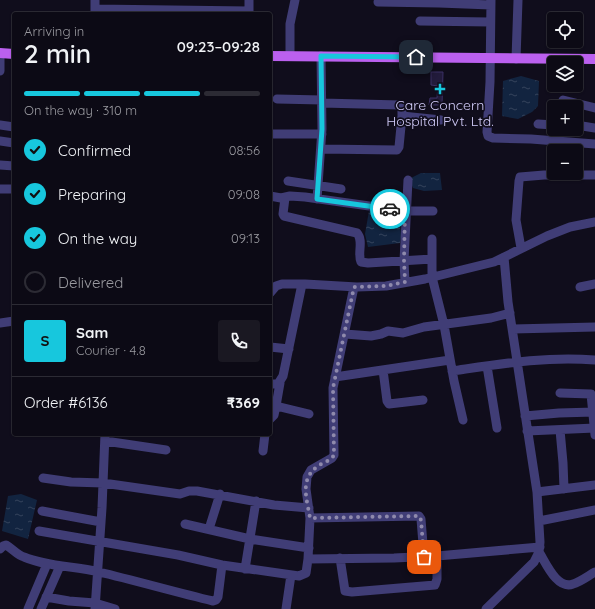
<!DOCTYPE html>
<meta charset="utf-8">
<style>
body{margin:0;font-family:Quicksand,sans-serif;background:#1a1822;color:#f1f3f6;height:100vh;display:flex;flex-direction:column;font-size:15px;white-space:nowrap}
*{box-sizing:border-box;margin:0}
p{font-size:13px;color:#9a9aa0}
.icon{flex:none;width:22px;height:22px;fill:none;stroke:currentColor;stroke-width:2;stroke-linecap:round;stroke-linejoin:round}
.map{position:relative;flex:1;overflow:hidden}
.panel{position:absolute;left:12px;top:12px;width:260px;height:424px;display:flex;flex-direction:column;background:#0c0a15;border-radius:4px;box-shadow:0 1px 3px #0004,0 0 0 1px #2c2b34}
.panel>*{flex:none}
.tools{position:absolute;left:547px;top:12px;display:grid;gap:8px}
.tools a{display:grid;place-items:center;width:36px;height:36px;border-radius:4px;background:#0c0a15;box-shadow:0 1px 3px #0004,0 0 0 1px #2c2b34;font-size:20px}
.pin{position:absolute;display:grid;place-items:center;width:34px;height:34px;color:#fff;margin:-17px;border-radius:8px;box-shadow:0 2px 6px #0006}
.courier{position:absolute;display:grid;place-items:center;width:40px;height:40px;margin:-20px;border:3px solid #17c7dd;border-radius:50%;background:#fff;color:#222;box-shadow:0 1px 5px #0007}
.headline em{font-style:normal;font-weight:600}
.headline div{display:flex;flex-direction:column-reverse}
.headline{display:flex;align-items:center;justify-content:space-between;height:68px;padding:0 12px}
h1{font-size:26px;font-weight:600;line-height:30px}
.bar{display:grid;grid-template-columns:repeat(4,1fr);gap:6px 4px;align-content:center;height:48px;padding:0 12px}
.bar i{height:5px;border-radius:3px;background:#2c2b34}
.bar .on{background:#17c7dd}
.bar p{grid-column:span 4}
.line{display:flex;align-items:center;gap:10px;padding:0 12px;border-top:1px solid #2c2b34}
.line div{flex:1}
.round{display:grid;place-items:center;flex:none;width:42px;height:42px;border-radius:4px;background:#1a1822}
ol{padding:0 12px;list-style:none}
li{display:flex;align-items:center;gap:12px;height:44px}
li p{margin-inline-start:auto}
li .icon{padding:4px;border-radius:50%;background:#17c7dd;color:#111;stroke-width:4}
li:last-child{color:#9a9aa0}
li i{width:22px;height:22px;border:2px solid #2c2b34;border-radius:50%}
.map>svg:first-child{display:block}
</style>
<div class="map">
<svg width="595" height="609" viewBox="0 0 595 609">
<defs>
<pattern id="water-ripples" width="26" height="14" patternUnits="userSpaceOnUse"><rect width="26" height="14" fill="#122440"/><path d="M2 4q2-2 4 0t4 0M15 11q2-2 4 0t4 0" fill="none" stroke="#34435c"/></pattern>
</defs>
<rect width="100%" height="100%" fill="#100d1c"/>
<!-- water -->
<path fill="url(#water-ripples)" d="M521,76L539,81L538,106L532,112L518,119L502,116L503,81Z
M421,173H440L442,190L424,191L413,188L409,179Z
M369,211L400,214L401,237L400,243L368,247L365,234Z
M21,494L37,500L28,539L2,531L8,496Z"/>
<!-- building -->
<path fill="#221b3b" stroke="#3b3065" d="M431,72H443L442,105H429L430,98H437L438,86L431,85Z"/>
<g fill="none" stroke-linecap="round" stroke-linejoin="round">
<!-- minor -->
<path stroke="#403d76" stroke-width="9" d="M249,0V14
M491,0L490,82L487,132L488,136L493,138L531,139L595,144
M378,2L439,3L491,5
M95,9L249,11
M95,14V0
M420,21L490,22
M290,56V24L295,0
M516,59L518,0
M0,71V53
M277,99L322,100
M563,100L595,108
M322,103L400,105L402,109V116
M538,124L554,125
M0,125L14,127
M576,125L595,128
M270,134H322
M0,141L14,143
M321,149L397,150L399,147L402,116L441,120
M0,165L14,166
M288,181L341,189
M0,189H14
M270,196L281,198L290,196L305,197L405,211H433
M285,198L283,214L284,216L357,233C364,241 357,253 361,262L368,263L432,259
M317,199L322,129L321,56
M432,239V277L444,325L454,381L463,420
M521,248L516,220L519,181L520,177L544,175H595
M405,282L404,261L408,180
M580,287L595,284
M270,293L276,286L282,284H305L357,287L386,286L425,279L494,262L547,236L570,227L595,222
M0,323L14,321
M513,329L595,327
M345,334L371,336L381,334L388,331L403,333L424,327L491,318L510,313
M270,347L289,349
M487,366L497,428
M383,370L387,401L389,404L423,400
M452,371C500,364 546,356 595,360
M335,377L450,360
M280,383L276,406L309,414
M270,384H278L283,376L302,284
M560,393L591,394L595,435
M525,416L559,413L594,412
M270,419L274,415L276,406
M560,430L563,463L564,489
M527,431L595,428
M105,441L166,450
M263,451L265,434
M43,478L71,482L103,483L180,494L189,491H197L274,505L309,508
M537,492L595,485
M42,511L101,522
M310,518L419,516L421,519L424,557
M539,521L595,510
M185,524L250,539L309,548
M209,529L220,494
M39,531L178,555L222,565L299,576L306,573L308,559L310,518L306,489L307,477L311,470L332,458L334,455L333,388L354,287
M0,549L3,546L6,545C13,549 17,555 24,557C48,567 75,566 99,572C137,581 175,592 213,601L216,600L218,597L222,565
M539,552C546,563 557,590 573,584C580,582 588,576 595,572
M340,558L345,591L352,592L435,585L437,579V556
M308,559L394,558L437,556L540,547
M245,569L256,501
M46,597L69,601L95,603L115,609
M28,609L47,564
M41,609L60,566
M95,609L102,508L105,434
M286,609L291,575
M486,609L534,562L539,552L540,542L537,492L508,302L504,257"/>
<!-- major -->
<path stroke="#bb60ef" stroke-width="10" d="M0,53L14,54
M270,56L595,59"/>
</g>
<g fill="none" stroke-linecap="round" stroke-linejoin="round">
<!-- done -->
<path stroke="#8f8aac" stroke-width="4" stroke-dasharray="0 7.2" d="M390,209L405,211L404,261L405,282L386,286L354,287L333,388L334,455C331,461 323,462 318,466C299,479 307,499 310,518L419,516L421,520L424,557"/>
<!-- route -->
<path stroke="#17c7dd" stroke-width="5" d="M390,209L317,199L322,129L321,56L416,57"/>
</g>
<!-- markers -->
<path fill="#17c7dd" stroke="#100d1c" stroke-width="1.5" d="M438 83h4v4h4v4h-4v4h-4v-4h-4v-4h4z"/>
<g text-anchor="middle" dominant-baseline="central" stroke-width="3.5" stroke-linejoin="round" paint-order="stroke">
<!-- poi labels -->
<g font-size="14" fill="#d3cdfa" stroke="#100d1c">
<text x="440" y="105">Care Concern<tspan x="440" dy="16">Hospital Pvt. Ltd.</tspan></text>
</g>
</g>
</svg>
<div class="tools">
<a><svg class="icon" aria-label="locate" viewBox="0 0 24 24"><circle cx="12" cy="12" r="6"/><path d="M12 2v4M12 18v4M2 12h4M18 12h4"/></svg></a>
<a><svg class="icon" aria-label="layers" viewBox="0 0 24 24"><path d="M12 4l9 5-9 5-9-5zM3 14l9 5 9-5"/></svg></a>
<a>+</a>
<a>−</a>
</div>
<div class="pin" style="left:424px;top:557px;background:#ea580c"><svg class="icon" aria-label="bag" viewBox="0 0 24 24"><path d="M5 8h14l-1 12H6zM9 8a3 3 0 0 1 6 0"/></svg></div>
<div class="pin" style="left:416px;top:57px;background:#1f2937"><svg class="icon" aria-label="home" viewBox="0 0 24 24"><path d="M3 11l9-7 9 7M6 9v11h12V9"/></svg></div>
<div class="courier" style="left:390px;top:209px"><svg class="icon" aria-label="car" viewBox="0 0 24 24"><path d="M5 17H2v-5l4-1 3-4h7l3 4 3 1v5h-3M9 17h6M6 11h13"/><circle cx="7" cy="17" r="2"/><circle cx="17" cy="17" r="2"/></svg></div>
<section class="panel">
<div class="headline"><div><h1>2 min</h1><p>Arriving in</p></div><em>09:23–09:28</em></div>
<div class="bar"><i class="on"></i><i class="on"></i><i class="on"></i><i></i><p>On the way · 310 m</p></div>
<ol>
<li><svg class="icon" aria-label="check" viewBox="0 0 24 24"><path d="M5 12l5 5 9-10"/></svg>Confirmed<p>08:56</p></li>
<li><svg class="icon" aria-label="check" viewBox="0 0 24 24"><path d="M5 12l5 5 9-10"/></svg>Preparing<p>09:08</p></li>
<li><svg class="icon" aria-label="check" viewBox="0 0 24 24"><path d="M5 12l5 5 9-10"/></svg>On the way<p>09:13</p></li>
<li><i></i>Delivered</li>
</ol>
<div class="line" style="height:72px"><b class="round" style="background:#17c7dd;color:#111">S</b><div><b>Sam</b><p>Courier · 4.8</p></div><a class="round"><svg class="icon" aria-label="phone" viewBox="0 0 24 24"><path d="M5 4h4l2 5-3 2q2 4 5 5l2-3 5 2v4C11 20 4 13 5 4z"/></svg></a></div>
<div class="line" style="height:52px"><div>Order #6136</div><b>₹369</b></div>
</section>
</div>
